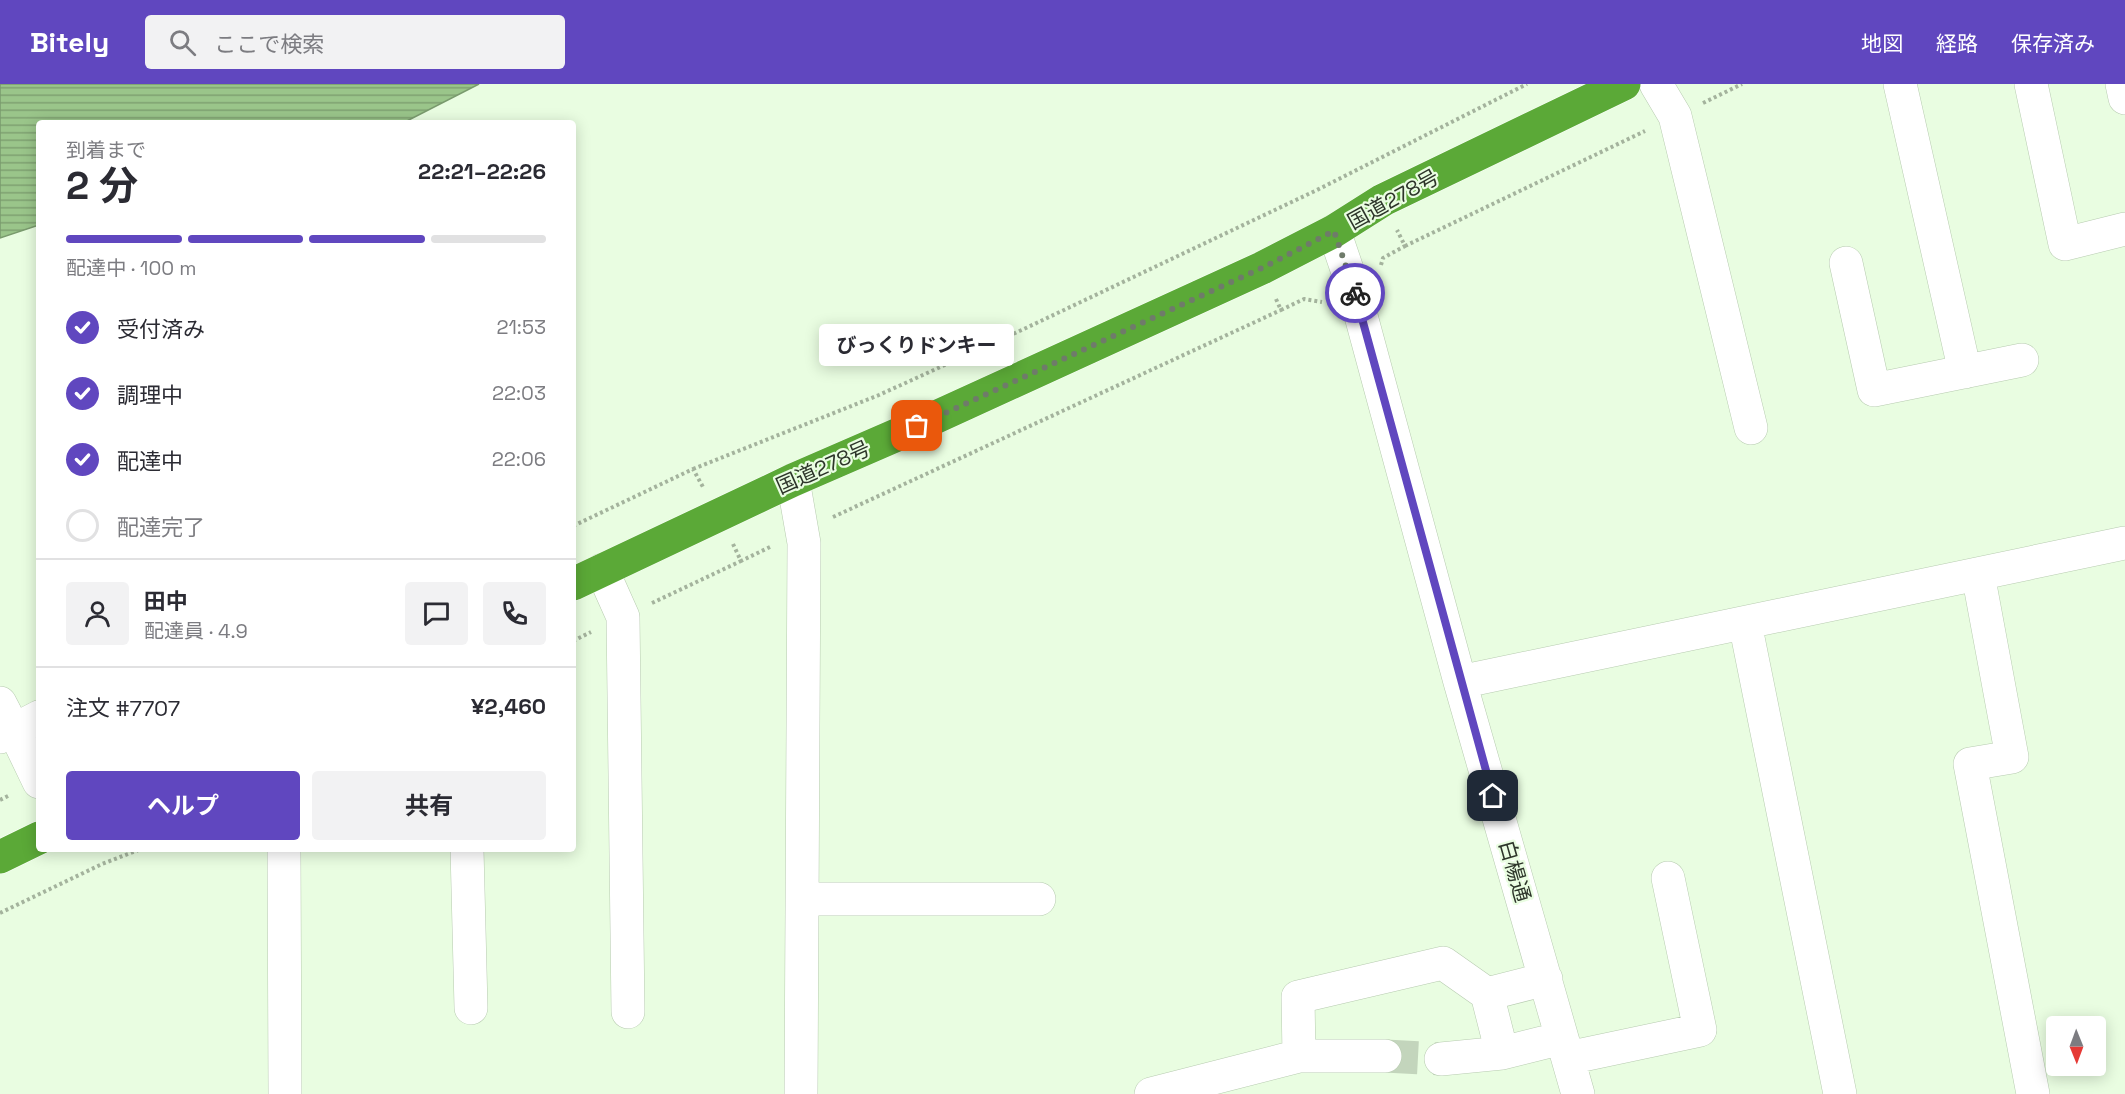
<!DOCTYPE html>
<html lang="ja">
<meta charset="utf-8">
<style>
body{margin:0;font-family:"Space Grotesk","Noto Sans JP",sans-serif;background:#f2f2f3;color:#2b2b33;height:100vh;display:flex;flex-direction:column;font-size:22px;white-space:nowrap}
*{box-sizing:border-box;margin:0}
p{font-size:20px;color:#7c7c81}
.icon{flex:none;width:33px;height:33px;fill:none;stroke:currentColor;stroke-width:2;stroke-linecap:round;stroke-linejoin:round}
.map{position:relative;flex:1;overflow:hidden}
.drawer{position:absolute;left:36px;top:36px;width:540px;height:732px;display:flex;flex-direction:column;background:#fff;border-radius:6px;box-shadow:0 3px 15px #0003}
.drawer>*{flex:none}
.needle{width:39px;rotate:179deg}
.fabs{position:absolute;left:2046px;top:932px;display:grid;gap:12px}
.fabs a{display:grid;place-items:center;width:60px;height:60px;border-radius:6px;background:#fff;box-shadow:0 3px 15px #0003;font-size:30px}
.pin{position:absolute;display:grid;place-items:center;width:51px;height:51px;color:#fff;margin:-26px;border-radius:12px;box-shadow:0 3px 9px #0006}
.courier{position:absolute;display:grid;place-items:center;width:60px;height:60px;margin:-30px;border:4px solid #6047bf;border-radius:50%;background:#fff;color:#222;box-shadow:0 2px 8px #0007}
.bubble{position:absolute;height:42px;border-radius:6px;background:#fff;box-shadow:0 3px 15px #0003;font-size:20px;font-weight:700;line-height:42px;text-align:center}
.overview em{font-style:normal;font-weight:700}
.overview div{display:flex;flex-direction:column-reverse}
.overview{display:flex;align-items:center;justify-content:space-between;height:102px;padding:0 30px}
h1{font-size:39px;font-weight:700;line-height:45px}
.bar{display:grid;grid-template-columns:repeat(4,1fr);gap:9px 6px;align-content:center;height:72px;padding:0 30px}
.bar i{height:8px;border-radius:4px;background:#e1e1e2}
.bar .active{background:#6047bf}
.bar p{grid-column:span 4}
.line{display:flex;align-items:center;gap:15px;padding:0 30px;border-top:2px solid #e1e1e2}
.line div{flex:1}
.round{display:grid;place-items:center;flex:none;width:63px;height:63px;border-radius:6px;background:#f2f2f3}
ol{padding:0 30px;list-style:none}
li{display:flex;align-items:center;gap:18px;height:66px}
li p{margin-inline-start:auto}
li .icon{padding:6px;border-radius:50%;background:#6047bf;color:#fff;stroke-width:4}
li:last-child{color:#7c7c81}
li i{width:33px;height:33px;border:3px solid #e1e1e2;border-radius:50%}
.primary-button{display:flex;gap:12px;margin-top:auto;padding:12px 30px}
.primary-button a{flex:1;height:69px;border-radius:6px;background:#6047bf;color:#fff;font-size:24px;font-weight:700;line-height:69px;text-align:center}
.primary-button a+a{background:#f2f2f3;color:#2b2b33}
header{display:flex;align-items:center;gap:36px;box-sizing:border-box;height:84px;padding:0 30px;background:#6047bf;color:#fff}
header strong{font-size:28px}
nav{display:flex;gap:33px;margin-inline-start:auto;font-size:21px}
.search{width:420px;height:54px;background:#f2f2f3;display:flex;align-items:center;gap:15px;box-sizing:border-box;padding:0 21px;border-radius:6px;color:#7c7c81;font-size:22px}
.map>svg:first-child{display:block}
</style>
<header>
<strong>Bitely</strong>
<div class="search"><svg class="icon" aria-label="search" viewBox="0 0 24 24"><circle cx="10" cy="10" r="6"/><path d="M15 15l6 6"/></svg>ここで検索</div>
<nav><a>地図</a><a>経路</a><a>保存済み</a></nav>
</header>
<div class="map">
<svg width="2125" height="1010" viewBox="0 0 2125 1010">
<defs>
<pattern id="water-rules" width="6" height="5" patternUnits="userSpaceOnUse" patternTransform="scale(1.5)"><rect width="6" height="5" fill="#9ac58a"/><path d="M0 2.5h6" fill="none" stroke="#7ea171"/></pattern>
</defs>
<rect width="100%" height="100%" fill="#e9fde1"/>
<!-- water -->
<path fill="url(#water-rules)" stroke="#799a6d" stroke-width="1.5" d="M0,0H479L403,39H39V141L0,154Z"/>
<g fill="none" stroke-linecap="round" stroke-linejoin="round">
<!-- minor-tunnel -->
<path stroke="#c3d5bc" stroke-width="33" stroke-dasharray="33 16" stroke-linecap="butt" d="M1385,972L1441,975"/>
<defs>
<path id="minor" d="M1656,0L1675,32L1751,344
M1900,0L1965,288
M2031,0L2065,160L2125,145
M2122,0L2125,14
M1334,147L1354,206L1460,598L1578,1010
M1846,179L1874,306L2022,276
M793,396L804,459L801,1010
M602,486L623,533L628,928
M1978,490L2012,673L1970,680L2033,1010
M1745,539L1840,1010
M1460,598L2125,459
M0,619L14,646L39,633
M0,653L14,646L39,698
M284,765L285,1010
M467,765L471,924
M802,815H1039
M1546,895L1487,910L1502,969L1562,954
M1299,972H1385
M1568,974L1700,946L1668,794
M1441,975L1502,969
M1151,1010L1299,972L1298,913L1443,879L1487,910"/>
<path id="highway" d="M573,500L793,396L899,350L1262,184L1334,147L1383,116L1624,0
M0,773L39,754"/>
</defs>
<!-- minor casing -->
<use href="#minor" stroke="#b7cbb0" stroke-width="34"/>
<!-- highway casing -->
<use href="#highway" stroke="#fff" stroke-width="34"/>
<!-- path -->
<path stroke="#a4b39d" stroke-width="4" stroke-dasharray="3 3" stroke-linecap="butt" d="M1703,19L1742,0
M1405,162L1645,47
M1381,181L1383,174L1405,162L1397,146
M1276,215L1281,226L1304,215L1322,218
M693,385L879,311L1026,244L1317,106L1527,0
M833,433L1281,226
M573,442L693,385L703,403
M733,460L741,477L772,462
M652,519L741,477
M573,557L591,548
M0,716L10,711
M0,829L102,780L141,765"/>
<!-- minor -->
<use href="#minor" stroke="#fff" stroke-width="33"/>
<!-- highway -->
<use href="#highway" stroke="#5ba937" stroke-width="33"/>
</g>
<g fill="none" stroke-linecap="round" stroke-linejoin="round">
<!-- done -->
<path stroke="#6f7b6a" stroke-width="6" stroke-dasharray="0 10.8" d="M917,342L1262,184L1334,147L1355,209"/>
<!-- route -->
<path stroke="#6047bf" stroke-width="8" d="M1355,209L1493,712"/>
</g>
<g text-anchor="middle" dominant-baseline="central" stroke-width="4.5" stroke-linejoin="round" paint-order="stroke">
<!-- street labels -->
<g font-size="21" fill="#2d352a" stroke="#e9fde1">
<text transform="translate(1393 115) rotate(-29)">国道278号</text>
<text transform="translate(823 383) rotate(-24)">国道278号</text>
<text transform="translate(1515 787) rotate(74)">白楊通</text>
</g>
</g>
</svg>
<div class="fabs">
<a><svg class="needle" viewBox="-14 -14 28 28"><path d="M0-13l5 13h-10z" fill="#e53935"/><path d="M0 13l5-13h-10z" fill="#7c7c81"/></svg></a>
</div>
<div class="pin" style="left:917px;top:342px;background:#ea580c"><svg class="icon" aria-label="bag" viewBox="0 0 24 24"><path d="M5 8h14l-1 12H6zM9 8a3 3 0 0 1 6 0"/></svg></div>
<div class="pin" style="left:1493px;top:712px;background:#1f2937"><svg class="icon" aria-label="home" viewBox="0 0 24 24"><path d="M3 11l9-7 9 7M6 9v11h12V9"/></svg></div>
<div class="courier" style="left:1355px;top:209px"><svg class="icon" aria-label="bike" viewBox="0 0 24 24"><circle cx="6" cy="16" r="4"/><circle cx="18" cy="16" r="4"/><path d="M6 16l4-8h5l3 8M10 8l3 8H6M13 5h3"/></svg></div>
<div class="bubble" style="left:819px;top:240px;width:195px">びっくりドンキー</div>
<section class="drawer">
<div class="overview"><div><h1>2 分</h1><p>到着まで</p></div><em>22:21–22:26</em></div>
<div class="bar"><i class="active"></i><i class="active"></i><i class="active"></i><i></i><p>配達中 · 100 m</p></div>
<ol>
<li><svg class="icon" aria-label="check" viewBox="0 0 24 24"><path d="M5 12l5 5 9-10"/></svg>受付済み<p>21:53</p></li>
<li><svg class="icon" aria-label="check" viewBox="0 0 24 24"><path d="M5 12l5 5 9-10"/></svg>調理中<p>22:03</p></li>
<li><svg class="icon" aria-label="check" viewBox="0 0 24 24"><path d="M5 12l5 5 9-10"/></svg>配達中<p>22:06</p></li>
<li><i></i>配達完了</li>
</ol>
<div class="line" style="height:108px"><a class="round"><svg class="icon" aria-label="person" viewBox="0 0 24 24"><circle cx="12" cy="8" r="4"/><path d="M4 21q1-7 8-7t8 7"/></svg></a><div><b>田中</b><p>配達員 · 4.9</p></div><a class="round"><svg class="icon" aria-label="chat" viewBox="0 0 24 24"><path d="M4 5h16v11H9l-5 4z"/></svg></a><a class="round"><svg class="icon" aria-label="phone" viewBox="0 0 24 24"><path d="M5 4h4l2 5-3 2q2 4 5 5l2-3 5 2v4C11 20 4 13 5 4z"/></svg></a></div>
<div class="line" style="height:78px"><div>注文 #7707</div><b>¥2,460</b></div>
<div class="primary-button"><a>ヘルプ</a><a>共有</a></div>
</section>
</div>
